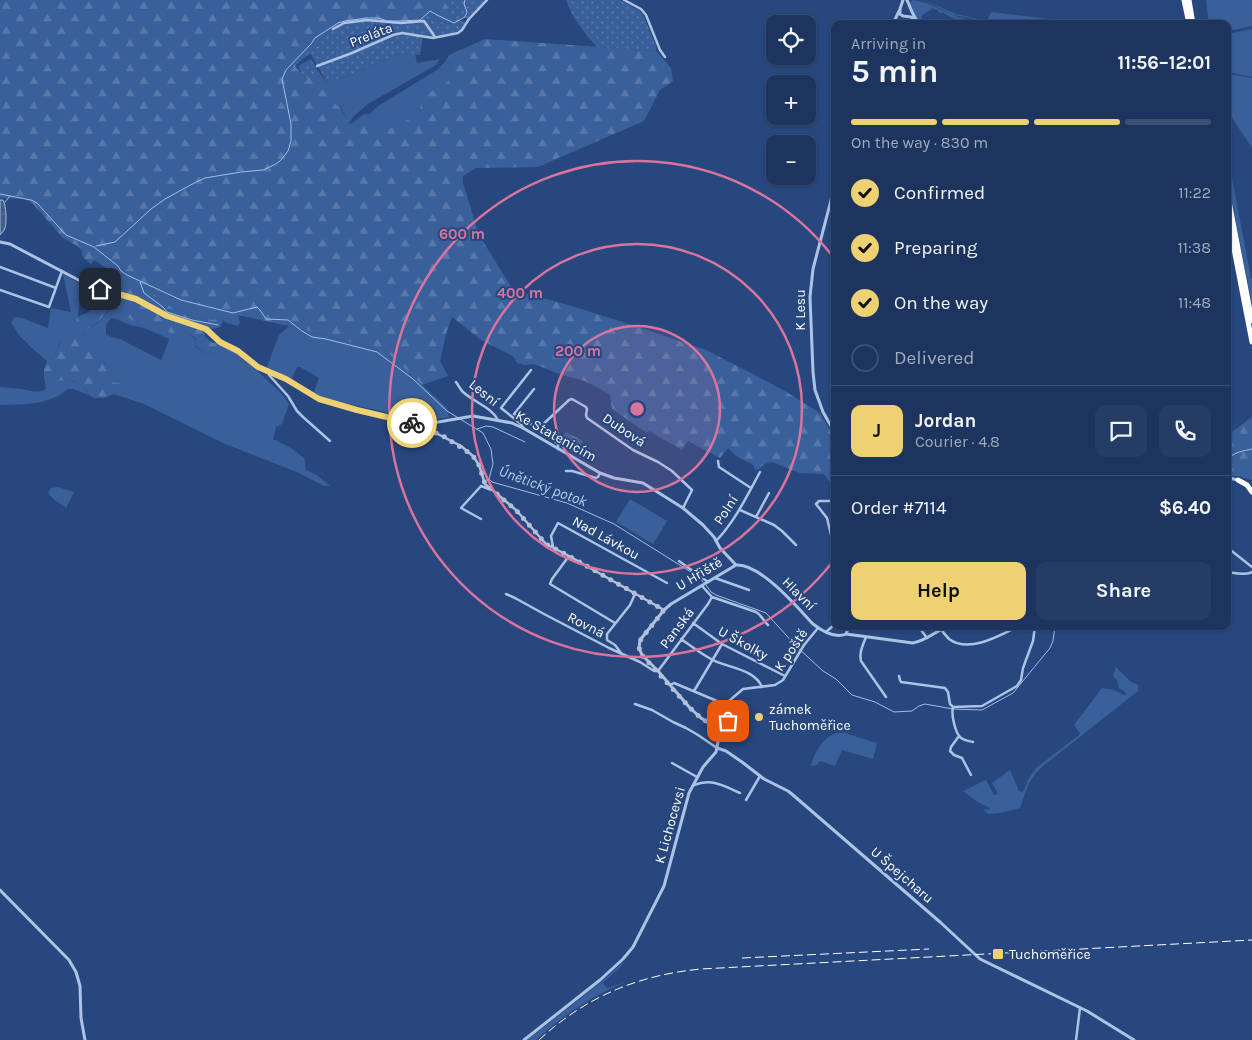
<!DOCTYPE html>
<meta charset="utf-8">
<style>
body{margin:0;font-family:Karla,sans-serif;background:#253d64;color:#f1f3f6;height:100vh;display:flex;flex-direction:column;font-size:19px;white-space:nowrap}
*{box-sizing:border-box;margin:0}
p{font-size:16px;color:#a0abbc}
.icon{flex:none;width:28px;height:28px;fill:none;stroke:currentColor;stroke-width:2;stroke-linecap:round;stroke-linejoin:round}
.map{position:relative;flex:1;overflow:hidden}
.side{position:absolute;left:831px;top:20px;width:400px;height:610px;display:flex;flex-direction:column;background:#1d355e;border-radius:10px;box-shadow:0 1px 4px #0004,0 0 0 1px #3b5073}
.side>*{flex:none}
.tools{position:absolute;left:766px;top:15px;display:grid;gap:10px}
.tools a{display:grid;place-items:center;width:50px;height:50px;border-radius:10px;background:#1d355e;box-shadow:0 1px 4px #0004,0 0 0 1px #3b5073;font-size:25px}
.pin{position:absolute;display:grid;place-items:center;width:42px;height:42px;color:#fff;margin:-21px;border-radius:10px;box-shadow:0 2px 8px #0006}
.courier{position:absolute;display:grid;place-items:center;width:50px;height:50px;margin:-25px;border:4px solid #edd172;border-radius:50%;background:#fff;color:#222;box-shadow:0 1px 6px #0007}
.headline em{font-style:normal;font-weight:700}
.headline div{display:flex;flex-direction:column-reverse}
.headline{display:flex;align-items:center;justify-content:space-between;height:85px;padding:0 20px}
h1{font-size:32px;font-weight:700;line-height:38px}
.bar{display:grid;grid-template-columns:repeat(4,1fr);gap:8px 5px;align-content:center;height:60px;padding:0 20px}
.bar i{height:6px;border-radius:4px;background:#3b5073}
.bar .selected{background:#edd172}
.bar p{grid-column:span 4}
.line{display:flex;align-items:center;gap:12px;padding:0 20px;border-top:1px solid #3b5073}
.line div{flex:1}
.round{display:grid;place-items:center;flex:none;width:52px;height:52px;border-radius:10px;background:#253d64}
ol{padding:0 20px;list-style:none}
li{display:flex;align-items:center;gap:15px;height:55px}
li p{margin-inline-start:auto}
li .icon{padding:5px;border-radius:50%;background:#edd172;color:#111;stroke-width:4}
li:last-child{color:#a0abbc}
li i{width:28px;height:28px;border:2px solid #3b5073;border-radius:50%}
.cta{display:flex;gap:10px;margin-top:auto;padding:10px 20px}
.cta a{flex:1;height:58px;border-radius:10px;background:#edd172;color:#111;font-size:20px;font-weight:700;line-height:58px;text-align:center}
.cta a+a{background:#253d64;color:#f1f3f6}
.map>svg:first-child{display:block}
</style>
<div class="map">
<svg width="1252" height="1040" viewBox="0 0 1252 1040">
<defs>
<pattern id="forest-firs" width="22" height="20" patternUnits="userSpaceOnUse" patternTransform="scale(1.25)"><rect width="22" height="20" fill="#3a609b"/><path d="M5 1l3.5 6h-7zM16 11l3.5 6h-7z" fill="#5878aa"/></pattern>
<pattern id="cemetery-stones" width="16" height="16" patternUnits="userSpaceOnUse" patternTransform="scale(1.25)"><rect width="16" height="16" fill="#3a609b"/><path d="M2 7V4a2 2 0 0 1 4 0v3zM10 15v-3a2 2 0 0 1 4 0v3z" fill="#5878aa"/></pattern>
<pattern id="park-dots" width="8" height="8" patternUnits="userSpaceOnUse" patternTransform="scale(1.25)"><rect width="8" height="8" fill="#3a609b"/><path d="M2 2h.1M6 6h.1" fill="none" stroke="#5878aa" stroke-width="1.8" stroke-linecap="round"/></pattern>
<pattern id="water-ripples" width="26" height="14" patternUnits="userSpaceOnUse" patternTransform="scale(1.25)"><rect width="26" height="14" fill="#475f87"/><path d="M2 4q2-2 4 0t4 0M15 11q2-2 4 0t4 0" fill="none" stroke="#637799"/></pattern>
</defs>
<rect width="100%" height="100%" fill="#27477e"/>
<!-- grass -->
<path fill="#3a609b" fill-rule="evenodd" d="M913,0L926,3L958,17L991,24H961C956,16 948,18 943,12L940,14L937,9L935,10L933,8L921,16L923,18L921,19L924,24H921L913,14V10L909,3Z
M1206,0H1252V26L1228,31V24H1209Z
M925,1H926L956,14L987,21L991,12L1058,20L1076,24H999L954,15Z
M1252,29V77L1228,72V34Z
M401,53L415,54L417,63L440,59L436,65L368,104L354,116L349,123L340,106L335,104L328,84Z
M449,55L452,77L443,85L424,95L421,98L420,111L417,115L383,132L373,121L364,114H370L378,106L437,70L445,62Z
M1228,74L1252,78V148L1229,113L1228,109Z
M1228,157L1251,278L1252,279V305L1228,180Z
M63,274L82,285L77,323L71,334L60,343L54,355L44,369L47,361L33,349L19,335L11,322L15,317L22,318L48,328L51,308L71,312Z
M151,288L181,301L238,315L240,322L238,326L227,323L220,318L212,320L202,317L197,318L180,310L174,309L151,292Z
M113,307H125L160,329L171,333H180L186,331L196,340L195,346L205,354L219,352H230L247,365L250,364L281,393L289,404L282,424L276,427L273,439L291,448L304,458L306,470L317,475L330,486H324L299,473L223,443L144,404L114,394L120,388L117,382H113L107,370L105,364L93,356L82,338C85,327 95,326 102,319C105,314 109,311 113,307ZM111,318L116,319L130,325L144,328L169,339V340L161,360L122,340L106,335V325Z
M289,326L386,351L447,408L449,417L425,421L319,397L314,392L319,378L300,367H297L291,381L282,374L267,367L279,335Z
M44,377C60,384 79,374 89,395L73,389H68C47,406 25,404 0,405V387C7,388 14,388 21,389C30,390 37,394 46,389Z
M58,487L74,492L66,508C60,502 52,501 48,492L51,488Z
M630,499L667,521L653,544L616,522Z
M1116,667L1131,682L1138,685V691L1043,766L1035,774L1029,783L1020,808L1000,813L988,814L983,809L989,810L990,808L976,801L963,791L986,780L994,795L998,794L992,783L1010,770L1019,791L1023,792L1028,780L1036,768L1079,735L1080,733L1074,725L1102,688L1114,690L1124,695H1126V693L1119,688L1117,680L1113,676Z
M838,733H845L883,745L877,743L873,759L842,750L835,766L820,761L817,765L811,766C813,756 821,741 830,736C833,734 835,734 838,733Z
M625,961C619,971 610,975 603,983L607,988L626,982C590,997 565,1014 536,1040H527L600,983Z"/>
<!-- forest -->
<path fill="url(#forest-firs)" d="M0,0H446L445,2L453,16L463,22C451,25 440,24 433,14L424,22L332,29L317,38L310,53L295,66L307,79L318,71L328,84L335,104L339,106L349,123L351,124L364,114L373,121L383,132L417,115L420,111L421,98L424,95L443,85L452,77L449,55L485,39L656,51L671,68L673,81L660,90L644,121L538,167L476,168L463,176V183L479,235L510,285L519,292L565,304L623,322L706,350L751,373L785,391L820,413L835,439V481L833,482L828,480L824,474L800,473L772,462L765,464L756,471L753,465L736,456L728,448L720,458L688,441L682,450L649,431L647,433L612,409L610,395L597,387L582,380L562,375L534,364L525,365L517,363L513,356L481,340L452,317L446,334L440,361L448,376L422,385L386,351L289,326L233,314L181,301L151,288V292L174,309L180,310L197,318L202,317L212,320L220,318L223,321L220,327L209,330L187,322L186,325L198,328L205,331V337L213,343L217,342C230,349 240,353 250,364L247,365L230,352H219L205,354L195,345L196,339L186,331L180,333H171L139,324L127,317L125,307C121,307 116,307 113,308C108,310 105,315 101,319C94,326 85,327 82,338L93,356C106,359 108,372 113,382L120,383V388L114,394L104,398H94L89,395L86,389L73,381L49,380L44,377V369L54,355L64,337L71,334L76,323L77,317C91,313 98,306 94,290L106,285L113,277C109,269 103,265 94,260L91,264L86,260L82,256V251L77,246L63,238L33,204L25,199L0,198Z
M1252,417V480L1238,476H1228V435Z"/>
<!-- cemetery -->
<path fill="url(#cemetery-stones)" d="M566,432L583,441L577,453L574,451L573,452L559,445Z"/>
<!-- park -->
<path fill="url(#park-dots)" d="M446,0H484V2L468,19L464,17L459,19L453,16L445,2Z
M566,0H620L640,11L644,17L656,46V51L597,47C583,31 573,20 566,0Z
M430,13C432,14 434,16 436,18C445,26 456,24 467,21L460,31L433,37L423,36L420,55L401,53L328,84L310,53L317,38L332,29L346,23L368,20L401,24L424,22V19Z
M311,59L318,71L307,79L302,74L298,66Z"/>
<!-- water -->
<path fill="url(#water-ripples)" stroke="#a1bde6" d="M0,200H3C6,205 7,222 5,228C4,231 2,233 0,235Z"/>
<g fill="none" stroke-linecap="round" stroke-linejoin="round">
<!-- stream -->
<path stroke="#a1bde6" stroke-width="1" d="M0,194L31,200L37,203L66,235L94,247L118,266L121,271L127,275L181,300L233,313L257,307L260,310L266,319L288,320L302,331L312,337L326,339L377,352L413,379L447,411L483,433L491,449L493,464L489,479L492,482L567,503L614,524L699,577L703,582
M5,202L10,196
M96,246L115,242L151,209L165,199L196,182L205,178L241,172L263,170L276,164L281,160L288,151L291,141V124L282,79L286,70L311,44L315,38L338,23L345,21L366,18H379L387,21H401L420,20L430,11L437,15L454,23L465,17L467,12L464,4L465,0
M140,282L144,293L163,307L167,312L192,320L218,325
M477,429L486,426L493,427L525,442
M1228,459C1234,452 1243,451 1252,449
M706,585L711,592L716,595L766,613L797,647L823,671L836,679L852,695L875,702L894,712L912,711L919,706L925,704L953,709L982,710L1013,693L1050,648L1053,641L1055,626"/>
<!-- minor -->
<path stroke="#adc3e5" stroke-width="2.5" d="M624,0L641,9L646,15L660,50L665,57
M333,29L344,23L367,20L401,23L424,21L435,37
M317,66L352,53L393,35L402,33L433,38L458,33L462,30L469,19L487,0
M0,267L56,288
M0,290L49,307L62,271
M269,372V375L288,396L297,411L303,417L330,441
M456,382C459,386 460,389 463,392C474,402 491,407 498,420
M534,389L514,414L525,420L556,442L558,444V449
M425,425L432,431L461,446L473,456L479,465L485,484L516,510L546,544L569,556L664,610
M523,428L521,424L501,408L531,370
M538,429L569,400L572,399L586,407L587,409L586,415L587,418L633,450L658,462L672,471L692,490L683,508
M718,461L719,467L751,488
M566,471H572L596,478L598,477L600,473
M740,510L774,525L782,531L796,545
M835,515L832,517V523L835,530L832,539L835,553
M756,517L769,493
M481,519L461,508L481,486L489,489
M832,539L827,518L816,504L819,501H835
M716,541C735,521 747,496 760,472
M553,547L551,536L558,523L667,583
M1228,548L1252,567
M569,556L552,579L550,584L615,623
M679,561L708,582
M1228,572C1235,573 1245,576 1252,572
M715,578L749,590
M702,586L712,597L756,612C762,615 763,621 768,625
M506,594L515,598L544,614L609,648L640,662L654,671H658L708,604L712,597
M693,623L722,644L785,676
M918,626L927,638
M939,626C942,631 945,635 949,639C969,654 1001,635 1019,626
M826,632L835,624
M866,637C863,645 859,652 861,661L886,697
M681,639C691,646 700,653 711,659C726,668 754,668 762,687
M621,653L615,645L607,640V634L630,605L635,594
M899,676L900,680L901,682L945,688L948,692L950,704L953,707
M670,685L674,683L717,701L725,702L729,701L743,689L775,685L783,680L804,645L818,628
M694,691L722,644
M635,704L652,710L673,722L686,728L698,735L717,748
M953,707L982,706L1017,686L1021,680L1023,668L1033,641L1035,626
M953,707C951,714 955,733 961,738C965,741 969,741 973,742
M959,736L951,747L950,751L954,755L962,758L971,775
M672,763L697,777
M694,785C712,778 724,786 740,793
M746,800L760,776
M1076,1040L1080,1008"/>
<!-- tertiary -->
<path stroke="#adc3e5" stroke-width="3" d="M903,0L900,9V14L903,16L911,17L916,21
M907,0C911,9 913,16 919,24
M893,24L899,11
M835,185L813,269L810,297L813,372L815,390L823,412L835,433
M0,242L10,244L88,285L136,299L167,316L206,329L220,343L240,352L258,367L286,379L319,399L357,411L421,425L473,416L512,423L523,428L600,473L614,478L643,483L683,508L703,525L714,537L720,548L736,565
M1228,478L1239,480
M835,518V519
M736,565C760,563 798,608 813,624C822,631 835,639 846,634L913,643C925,641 936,632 947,626
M846,634L849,626
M717,748L726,751L742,762L764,779L788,791L793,795L940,922L980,959L1087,1011L1134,1040
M0,890L69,960L76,972L80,986L81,1018L85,1040
M524,1040L600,980L623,959L633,947L664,886L689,793L703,767L716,752L718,742L720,738L730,730L733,725L732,723L729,721L720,725L714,726L710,724L701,718L690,708L658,671L642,655L639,648L640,640L664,610L671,604L736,565"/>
<!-- motorway -->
<path stroke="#fff" stroke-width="5" d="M1184,0L1189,24
M1189,0L1193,24
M1228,196L1252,321
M1228,218L1252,342
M1238,480L1247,485L1252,492"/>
<!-- rail -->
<path stroke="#fff" stroke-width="1" stroke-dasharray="9 4" stroke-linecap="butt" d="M742,958L929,949
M539,1040C585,997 638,975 701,969L1252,940"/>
</g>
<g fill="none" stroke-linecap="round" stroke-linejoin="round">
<!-- done -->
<path stroke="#b3bfd2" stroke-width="5" stroke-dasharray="0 9" d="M412,423L425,425L432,431L443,436L468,452L473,456L479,465L485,484L516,510L546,544L569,556L664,610L641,639L639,646L640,653L690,708L701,718L714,726L720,725L728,721"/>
<!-- route -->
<path stroke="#edd172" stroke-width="6" d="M100,289L136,299L167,316L206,329L220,342L238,351L258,367L286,379L319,399L357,410L412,423"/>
</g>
<!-- distance rings -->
<circle cx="637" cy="409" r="83" fill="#da749d" fill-opacity=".12"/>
<g fill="none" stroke="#da749d" stroke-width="2.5">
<circle cx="637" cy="409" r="83"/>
<circle cx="637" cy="409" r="165"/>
<path d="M834 560A248 248 0 1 1 834 258"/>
</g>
<!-- markers -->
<g fill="#edd172" stroke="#27477e" stroke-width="2">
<circle cx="759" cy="717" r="5"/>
<rect x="992" y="948" width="12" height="12" rx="2.5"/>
</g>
<g text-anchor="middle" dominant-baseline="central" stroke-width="4" stroke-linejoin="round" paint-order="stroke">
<!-- street labels -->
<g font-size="14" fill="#fff" stroke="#27477e">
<text transform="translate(371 35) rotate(-21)">Preláta</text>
<text transform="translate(800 310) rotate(-90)">K Lesu</text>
<text transform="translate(484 393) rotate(39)">Lesní</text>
<text transform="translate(624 430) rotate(34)">Dubová</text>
<text transform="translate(556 436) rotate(29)">Ke Statenicím</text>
<text transform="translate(726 510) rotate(-57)">Polní</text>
<text transform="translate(606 538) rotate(29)">Nad Lávkou</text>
<text transform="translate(699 574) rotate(-31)">U Hřiště</text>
<text transform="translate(799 594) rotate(45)">Hlavní</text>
<text transform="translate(586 625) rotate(27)">Rovná</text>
<text transform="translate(677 628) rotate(-53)">Panská</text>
<text transform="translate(743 643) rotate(29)">U Školky</text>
<text transform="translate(791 650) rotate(-56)">K poště</text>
<text transform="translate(670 825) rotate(-74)">K Lichocevsi</text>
<text transform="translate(902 875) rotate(41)">U Špejcharu</text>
</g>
<!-- poi labels -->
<g font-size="14" fill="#fff" stroke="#27477e" text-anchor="start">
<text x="769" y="709">zámek<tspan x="769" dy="16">Tuchoměřice</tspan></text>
<text x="1009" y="954">Tuchoměřice</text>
</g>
<!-- water labels -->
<g font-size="15" font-style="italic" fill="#b8cded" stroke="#27477e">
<text transform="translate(543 486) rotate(20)">Únětický potok</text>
</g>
</g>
<circle cx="637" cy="409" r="8" fill="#da749d" stroke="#27477e" stroke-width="2.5"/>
<g font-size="15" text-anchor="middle" font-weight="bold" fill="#da749d" stroke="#27477e" stroke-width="4" stroke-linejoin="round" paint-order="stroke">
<text x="462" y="239">600 m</text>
<text x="520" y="298">400 m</text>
<text x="578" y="356">200 m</text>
</g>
</svg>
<div class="tools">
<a><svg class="icon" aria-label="locate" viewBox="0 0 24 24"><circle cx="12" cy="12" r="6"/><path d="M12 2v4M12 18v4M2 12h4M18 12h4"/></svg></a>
<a>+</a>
<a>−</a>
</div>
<div class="pin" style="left:728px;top:721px;background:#ea580c"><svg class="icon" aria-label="bag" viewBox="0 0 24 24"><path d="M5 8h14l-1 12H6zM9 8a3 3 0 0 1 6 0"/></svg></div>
<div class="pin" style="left:100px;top:289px;background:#1f2937"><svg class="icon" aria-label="home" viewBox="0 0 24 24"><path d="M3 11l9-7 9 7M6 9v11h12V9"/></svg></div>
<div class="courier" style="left:412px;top:423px"><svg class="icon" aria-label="bike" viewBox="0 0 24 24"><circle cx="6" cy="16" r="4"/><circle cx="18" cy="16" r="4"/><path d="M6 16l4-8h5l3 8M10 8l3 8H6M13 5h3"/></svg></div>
<section class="side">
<div class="headline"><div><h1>5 min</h1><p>Arriving in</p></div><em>11:56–12:01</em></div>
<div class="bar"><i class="selected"></i><i class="selected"></i><i class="selected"></i><i></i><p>On the way · 830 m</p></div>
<ol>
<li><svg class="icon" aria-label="check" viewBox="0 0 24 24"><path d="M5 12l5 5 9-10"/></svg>Confirmed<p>11:22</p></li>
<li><svg class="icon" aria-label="check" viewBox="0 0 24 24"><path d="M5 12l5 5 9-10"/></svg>Preparing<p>11:38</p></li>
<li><svg class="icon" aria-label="check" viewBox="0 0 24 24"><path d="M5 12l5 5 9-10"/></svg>On the way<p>11:48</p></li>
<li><i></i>Delivered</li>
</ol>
<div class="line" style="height:90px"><b class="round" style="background:#edd172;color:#111">J</b><div><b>Jordan</b><p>Courier · 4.8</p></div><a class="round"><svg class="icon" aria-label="chat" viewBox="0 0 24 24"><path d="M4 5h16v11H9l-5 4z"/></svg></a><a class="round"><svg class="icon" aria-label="phone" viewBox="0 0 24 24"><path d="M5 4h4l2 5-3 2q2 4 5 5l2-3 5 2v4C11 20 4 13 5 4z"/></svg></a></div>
<div class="line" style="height:65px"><div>Order #7114</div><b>$6.40</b></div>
<div class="cta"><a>Help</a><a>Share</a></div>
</section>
</div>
